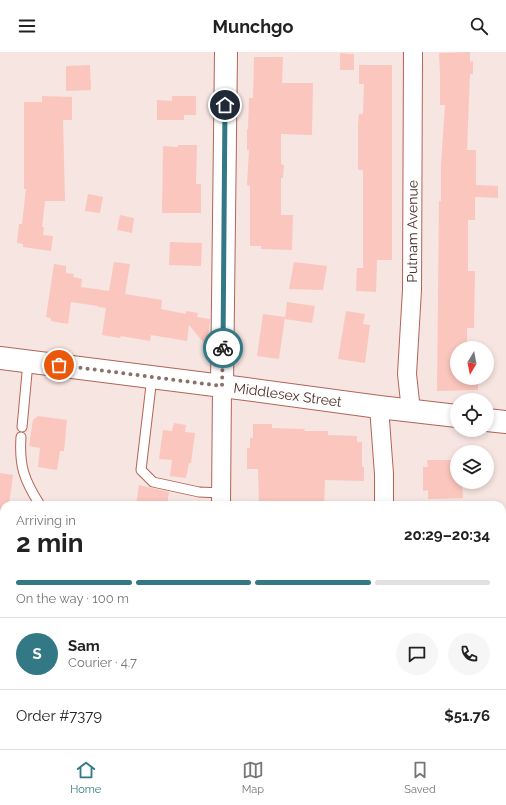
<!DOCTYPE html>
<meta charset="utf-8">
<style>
body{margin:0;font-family:Raleway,sans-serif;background:#f6f6f6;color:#222;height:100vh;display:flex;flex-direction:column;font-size:15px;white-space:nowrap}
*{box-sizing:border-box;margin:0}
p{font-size:13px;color:#767676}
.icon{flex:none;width:22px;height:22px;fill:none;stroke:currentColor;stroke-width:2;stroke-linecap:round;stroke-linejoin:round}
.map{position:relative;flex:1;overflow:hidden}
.side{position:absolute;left:0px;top:449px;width:506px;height:248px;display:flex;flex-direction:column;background:#fff;border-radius:12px 12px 0 0;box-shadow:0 2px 6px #0003}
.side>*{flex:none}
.needle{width:26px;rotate:190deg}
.tools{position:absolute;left:450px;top:289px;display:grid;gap:8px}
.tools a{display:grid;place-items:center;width:44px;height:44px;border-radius:50%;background:#fff;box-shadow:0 2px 6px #0003;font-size:20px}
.pin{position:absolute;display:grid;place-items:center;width:34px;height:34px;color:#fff;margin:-17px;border:2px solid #fff;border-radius:50%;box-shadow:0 1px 4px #0007}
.courier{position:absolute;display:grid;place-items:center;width:40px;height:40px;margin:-20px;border:3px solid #337985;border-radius:50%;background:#fff;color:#222;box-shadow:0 1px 5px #0007}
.summary em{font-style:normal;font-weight:700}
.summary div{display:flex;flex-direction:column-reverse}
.summary{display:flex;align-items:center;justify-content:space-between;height:68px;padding:0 16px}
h1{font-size:26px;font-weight:700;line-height:30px}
.bar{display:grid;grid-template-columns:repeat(4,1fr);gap:6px 4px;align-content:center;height:48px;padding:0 16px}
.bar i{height:5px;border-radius:3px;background:#e0e0e0}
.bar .selected{background:#337985}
.bar p{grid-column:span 4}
.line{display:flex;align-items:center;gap:10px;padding:0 16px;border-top:1px solid #e0e0e0}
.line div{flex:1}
.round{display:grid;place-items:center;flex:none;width:42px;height:42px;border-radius:21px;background:#f6f6f6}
header{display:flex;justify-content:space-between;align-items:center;height:52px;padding:0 16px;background:#fff;font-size:18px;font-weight:700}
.menu{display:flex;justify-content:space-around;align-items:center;height:56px;border-top:1px solid #e0e0e0;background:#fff;font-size:11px;color:#767676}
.menu a{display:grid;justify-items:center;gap:2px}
.menu .selected{color:#337985}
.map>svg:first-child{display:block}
</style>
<header><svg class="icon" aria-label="menu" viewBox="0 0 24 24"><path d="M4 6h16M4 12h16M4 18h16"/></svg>Munchgo<svg class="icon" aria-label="search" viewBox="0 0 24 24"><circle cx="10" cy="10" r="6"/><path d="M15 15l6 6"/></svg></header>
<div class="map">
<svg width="506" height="697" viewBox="0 0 506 697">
<rect width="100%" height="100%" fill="#f7e5e1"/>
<!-- building -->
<path fill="#fbc6bd" d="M470,0V10L473,9V22H470L467,98H476V133L498,134V146L475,145V168H468V219H475L474,276H467V296H457V326H478V338L437,339L439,149H441V113L445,53H440V23L439,1Z
M340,1L354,2V18H340Z
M254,5H283L282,31H313L312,83L281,82V112L284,113L283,126H281V163H293L292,198L261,197V194H250V134L247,133L249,98H247V77H248L249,46H253Z
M90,13L91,38L66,39V14Z
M359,13H392V208H377L376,240L356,239L357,216H363V118H358V73L359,62H363L364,32H359Z
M42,44L72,45V68H63L65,149H45L42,175H44L43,183L53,184L51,199L23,195V192L17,191L19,172H22L26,137H24V50H42Z
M172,44H196V63H184V68H157V48L172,49Z
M178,93H197L196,132H201V161H162L163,94L178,95Z
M88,142L103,145L100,161L85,159Z
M120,163L134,166L132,181L117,178Z
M170,190L202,191L201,214L169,213Z
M114,210L130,212L125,242L162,248L161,257L186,262V259L198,261L197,265L210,267L207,295L189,273L187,289L151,283L150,289L121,284L120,286L102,283L106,256L98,255V254L71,250L68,272L51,269V266L46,265L54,212L66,214V221L74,222L73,225L82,227L81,235L109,239Z
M294,210L327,214L323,238L289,237Z
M287,250L315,254L312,271L285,267Z
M346,259L365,262L363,272L370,273L365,311L338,307Z
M263,262L285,265L279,307L257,304Z
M38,364L67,368L64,399H60L57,418L38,415L40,396L29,394L33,368Z
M174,371L186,373L185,380L195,381L191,411H189L186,426L170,424L172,408L159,407L163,378L172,379Z
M253,372H272V376L305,377L304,379H328V383L357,384V390H362V415H364V429L325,428L324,453H259L258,417H247V396H250V386H253Z
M427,408H457V430H462L463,446L428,447V438L423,439V415H428Z
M0,421L13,423L9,453H4V462H0Z
M139,433L169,440L167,453H136Z"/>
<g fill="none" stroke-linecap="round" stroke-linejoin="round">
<defs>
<path id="service" d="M152,325L141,418L153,430L199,440L221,441
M22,375L28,310
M21,385C19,414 24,428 40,453
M0,538H4"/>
<g id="minor">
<path d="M379,355L384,422V453"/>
<path id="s1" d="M411,359L407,322L412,238L413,0"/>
<path d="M221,453L222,334"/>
<path d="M502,629H506"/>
<path d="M0,642H4"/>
</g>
<g id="secondary">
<path id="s2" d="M0,306L246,337L379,355L457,364"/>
<path d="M222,334L226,0"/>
<path d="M487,368L506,370"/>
</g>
</defs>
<!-- service casing -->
<use href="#service" stroke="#b26457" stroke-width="11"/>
<!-- minor casing -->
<use href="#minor" stroke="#b26457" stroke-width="20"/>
<!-- secondary casing -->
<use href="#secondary" stroke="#b26457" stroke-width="24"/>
<!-- service -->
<use href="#service" stroke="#fff" stroke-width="9"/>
<!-- minor -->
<use href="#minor" stroke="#fff" stroke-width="18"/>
<!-- secondary -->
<use href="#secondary" stroke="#fff" stroke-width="22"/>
</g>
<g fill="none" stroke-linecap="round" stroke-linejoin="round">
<!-- done -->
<path stroke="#8b6f69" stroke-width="4" stroke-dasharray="0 7.2" d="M59,313L222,334L223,296"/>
<!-- route -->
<path stroke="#337985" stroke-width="5" d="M223,296L225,53"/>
</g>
<g text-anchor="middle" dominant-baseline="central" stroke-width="3" stroke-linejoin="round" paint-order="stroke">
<!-- street labels -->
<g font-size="14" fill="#512f29" stroke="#f7f7f7">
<text stroke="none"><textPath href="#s1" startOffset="180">Putnam Avenue</textPath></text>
<text stroke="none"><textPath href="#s2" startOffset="290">Middlesex Street</textPath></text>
</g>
</g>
</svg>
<div class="tools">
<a><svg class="needle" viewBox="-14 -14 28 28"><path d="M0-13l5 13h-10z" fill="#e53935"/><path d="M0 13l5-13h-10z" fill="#767676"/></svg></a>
<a><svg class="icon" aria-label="locate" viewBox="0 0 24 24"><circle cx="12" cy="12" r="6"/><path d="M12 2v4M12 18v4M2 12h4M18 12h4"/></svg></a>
<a><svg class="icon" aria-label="layers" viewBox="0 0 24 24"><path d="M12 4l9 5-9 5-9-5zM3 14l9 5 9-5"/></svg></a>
</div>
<div class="pin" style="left:59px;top:313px;background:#ea580c"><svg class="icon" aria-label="bag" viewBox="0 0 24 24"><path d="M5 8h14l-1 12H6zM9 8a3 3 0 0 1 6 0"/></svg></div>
<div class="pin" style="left:225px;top:53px;background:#1f2937"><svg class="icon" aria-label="home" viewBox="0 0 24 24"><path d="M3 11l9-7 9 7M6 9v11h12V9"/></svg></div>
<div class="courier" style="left:223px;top:296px"><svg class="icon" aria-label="bike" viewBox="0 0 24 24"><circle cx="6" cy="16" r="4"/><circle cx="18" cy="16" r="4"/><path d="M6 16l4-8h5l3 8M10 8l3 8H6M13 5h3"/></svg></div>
<section class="side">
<div class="summary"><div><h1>2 min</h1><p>Arriving in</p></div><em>20:29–20:34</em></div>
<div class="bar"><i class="selected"></i><i class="selected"></i><i class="selected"></i><i></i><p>On the way · 100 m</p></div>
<div class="line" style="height:72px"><b class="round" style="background:#337985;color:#fff">S</b><div><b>Sam</b><p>Courier · 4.7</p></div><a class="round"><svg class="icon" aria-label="chat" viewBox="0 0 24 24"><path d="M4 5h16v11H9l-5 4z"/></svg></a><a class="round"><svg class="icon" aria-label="phone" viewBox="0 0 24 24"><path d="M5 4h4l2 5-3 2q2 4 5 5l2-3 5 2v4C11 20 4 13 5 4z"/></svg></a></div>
<div class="line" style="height:52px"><div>Order #7379</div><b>$51.76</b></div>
</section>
</div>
<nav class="menu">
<a class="selected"><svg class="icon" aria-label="home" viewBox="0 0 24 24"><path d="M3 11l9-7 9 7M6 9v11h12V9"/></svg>Home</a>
<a><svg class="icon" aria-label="map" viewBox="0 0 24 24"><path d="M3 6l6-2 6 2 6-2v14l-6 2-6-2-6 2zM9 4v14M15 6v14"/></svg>Map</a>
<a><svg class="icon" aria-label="saved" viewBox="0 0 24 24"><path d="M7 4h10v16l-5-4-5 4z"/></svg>Saved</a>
</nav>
